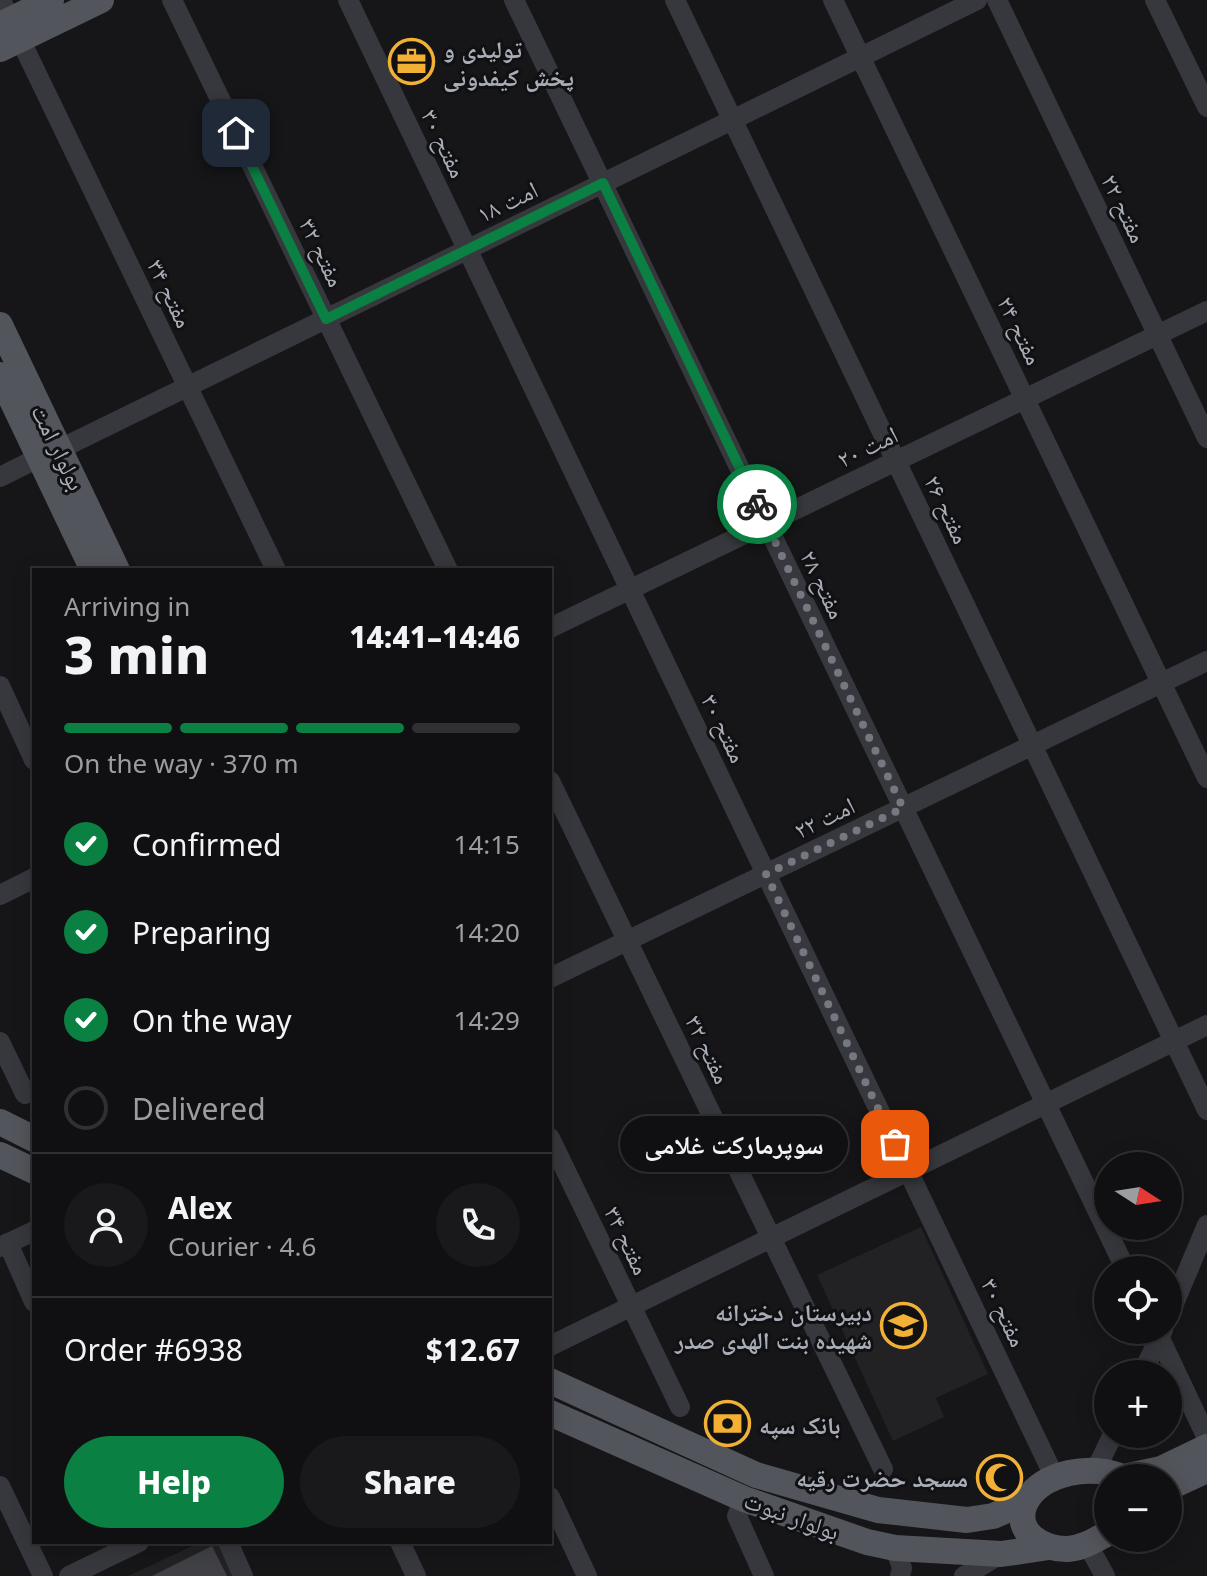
<!DOCTYPE html>
<meta charset="utf-8">
<style>
body{margin:0;font-family:"Noto Sans","Noto Naskh Arabic",sans-serif;background:#19191b;color:#f1f3f6;height:100vh;display:flex;flex-direction:column;font-size:30px;white-space:nowrap}
*{box-sizing:border-box;margin:0}
p{font-size:26px;color:#9c9d9f}
.icon{flex:none;width:44px;height:44px;fill:none;stroke:currentColor;stroke-width:2;stroke-linecap:round;stroke-linejoin:round}
.map{position:relative;flex:1;overflow:hidden}
.side{position:absolute;left:32px;top:568px;width:520px;height:976px;display:flex;flex-direction:column;background:#101012;border-radius:0px;box-shadow:0 4px 20px #0003,0 0 0 2px #303032}
.side>*{flex:none}
.needle{width:52px;rotate:102deg}
.fabs{position:absolute;left:1094px;top:1152px;display:grid;gap:16px}
.fabs a{display:grid;place-items:center;width:88px;height:88px;border-radius:50%;background:#101012;box-shadow:0 4px 20px #0003,0 0 0 2px #303032;font-size:40px}
.pin{position:absolute;display:grid;place-items:center;width:68px;height:68px;color:#fff;margin:-34px;border-radius:16px;box-shadow:0 4px 12px #0006}
.courier{position:absolute;display:grid;place-items:center;width:80px;height:80px;margin:-40px;border:6px solid #0b8043;border-radius:50%;background:#fff;color:#222;box-shadow:0 2px 10px #0007}
.bubble{position:absolute;height:56px;border-radius:28px;background:#101012;box-shadow:0 4px 20px #0003,0 0 0 2px #303032;font-size:26px;font-weight:800;line-height:56px;text-align:center}
.overview em{font-style:normal;font-weight:800}
.overview div{display:flex;flex-direction:column-reverse}
.overview{display:flex;align-items:center;justify-content:space-between;height:136px;padding:0 32px}
h1{font-size:52px;font-weight:800;line-height:60px}
.bar{display:grid;grid-template-columns:repeat(4,1fr);gap:12px 8px;align-content:center;height:96px;padding:0 32px}
.bar i{height:10px;border-radius:6px;background:#303032}
.bar .on{background:#0b8043}
.bar p{grid-column:span 4}
.line{display:flex;align-items:center;gap:20px;padding:0 32px;border-top:2px solid #303032}
.line div{flex:1}
.round{display:grid;place-items:center;flex:none;width:84px;height:84px;border-radius:42px;background:#19191b}
ol{padding:0 32px;list-style:none}
li{display:flex;align-items:center;gap:24px;height:88px}
li p{margin-inline-start:auto}
li .icon{padding:8px;border-radius:50%;background:#0b8043;color:#fff;stroke-width:4}
li:last-child{color:#9c9d9f}
li i{width:44px;height:44px;border:4px solid #303032;border-radius:50%}
.button{display:flex;gap:16px;margin-top:auto;padding:16px 32px}
.button a{flex:1;height:92px;border-radius:48px;background:#0b8043;color:#fff;font-size:32px;font-weight:800;line-height:92px;text-align:center}
.button a+a{background:#19191b;color:#f1f3f6}
.map>svg:first-child{display:block}
</style>
<div class="map">
<svg width="1207" height="1576" viewBox="0 0 1207 1576">
<rect width="100%" height="100%" fill="#161618"/>
<!-- built -->
<path fill="#222225" d="M921,1227L988,1374L936,1398L944,1417L893,1441L817,1275Z
M201,1542L219,1543L235,1576H128Z"/>
<!-- building -->
<path fill="#404145" d="M212,1546L227,1576H152Z"/>
<g fill="none" stroke-linecap="round" stroke-linejoin="round">
<!-- minor -->
<path stroke="#37383d" stroke-width="20" d="M1,0L10,20
M172,0L448,570
M348,0L1055,1478
M514,0L1126,1270
M675,0L1207,1110
M833,0L1207,778
M997,0L1207,438
M1155,0L1207,107
M20,39L276,570
M60,449L977,0
M0,477L40,457
M550,628L1207,311
M0,686L34,760
M550,781L883,1469
M0,895L34,878
M550,978L1207,661
M0,1042L25,1094
M550,1138L680,1407
M8,1243L34,1302
M0,1247L34,1231
M1168,1318L1207,1225
M1156,1330L1207,1438
M550,1346L1207,1025
M1142,1374L1163,1330
M1096,1470L1113,1434
M0,1486L43,1576
M550,1497L587,1576
M744,1499L737,1516L764,1576
M228,1542L243,1576
M400,1542L416,1576
M1088,1545L1105,1576
M895,1548L902,1568L900,1576
M69,1576L139,1542
M964,1576L1001,1554"/>
<!-- major -->
<path stroke="#53555c" stroke-width="26" d="M0,25L51,0
M0,49L101,0
M0,325L117,570
M0,375L93,570
M0,1122L34,1139
M0,1155L34,1171
M550,1381L756,1475L878,1510L967,1520L993,1516L1026,1502
M550,1413L744,1499L867,1542L895,1548L1001,1554L1049,1547
M1124,1477L1161,1469L1207,1447
M1168,1488L1207,1470
M1108,1533C1095,1540 1083,1548 1068,1549C1043,1550 1013,1532 1025,1504C1039,1471 1096,1463 1124,1478"/>
</g>
<g fill="none" stroke-linecap="round" stroke-linejoin="round">
<!-- done -->
<path stroke="#757880" stroke-width="8" stroke-dasharray="0 14.4" d="M757,504L903,808L766,874L895,1144"/>
<!-- route -->
<path stroke="#0b8043" stroke-width="10" d="M236,133L326,319L603,183L757,504"/>
</g>
<!-- icons -->
<defs>
<symbol id="office-ring" viewBox="-11 -11 22 22"><circle r="9.5" fill="#111113" stroke="#f2b134" stroke-width="1.5"/><path d="M-6-3h4V-5.5h4V-3h4V5H-6ZM-1-4.5V-3h2v-1.5ZM-6 0V1H6V0Z" fill="#f2b134"/></symbol>
<symbol id="school-ring" viewBox="-11 -11 22 22"><circle r="9.5" fill="#111113" stroke="#f2b134" stroke-width="1.5"/><path d="M0-5L7-2L0 1L-7-2ZM-4 1L0 2.5L4 1V4Q0 6-4 4Z" fill="#f2b134"/></symbol>
<symbol id="bank-ring" viewBox="-11 -11 22 22"><circle r="9.5" fill="#111113" stroke="#f2b134" stroke-width="1.5"/><path d="M-6-4H6V4H-6ZM0-2.3a2.3 2.3 0 1 0 0 4.6a2.3 2.3 0 1 0 0-4.6Z" fill="#f2b134"/></symbol>
<symbol id="mosque-ring" viewBox="-11 -11 22 22"><circle r="9.5" fill="#111113" stroke="#f2b134" stroke-width="1.5"/><path d="M3.5-4.9A6 6 0 1 0 3.5 4.9A5 5 0 1 1 3.5-4.9Z" fill="#f2b134"/></symbol>
</defs>
<g fill-rule="evenodd">
<use href="#office-ring" x="386" y="36" width="51" height="51"/>
<use href="#school-ring" x="878" y="1300" width="51" height="51"/>
<use href="#bank-ring" x="702" y="1398" width="51" height="51"/>
<use href="#mosque-ring" x="974" y="1452" width="51" height="51"/>
</g>
<g text-anchor="middle" dominant-baseline="central" stroke-width="6" stroke-linejoin="round" paint-order="stroke">
<!-- poi labels -->
<g font-size="24" font-weight="bold" fill="#a8adb8" stroke="#111113" text-anchor="start">
<text x="443" y="48">تولیدی و<tspan x="443" dy="28">پخش کیفدونی</tspan></text>
<text x="872" y="1311" text-anchor="end">دبیرستان دخترانه<tspan x="872" dy="28">شهیده بنت الهدی صدر</tspan></text>
<text x="759" y="1424">بانک سپه</text>
<text x="968" y="1477" text-anchor="end">مسجد حضرت رقیه</text>
</g>
<!-- street labels -->
<g font-size="24" fill="#a8adb8" stroke="#111113">
<text transform="translate(445 143) rotate(64)">مفتح ۳۰</text>
<text transform="translate(507 201) rotate(-26)">امت ۱۸</text>
<text transform="translate(1125 208) rotate(64)">مفتح ۲۲</text>
<text transform="translate(323 252) rotate(64)">مفتح ۳۲</text>
<text transform="translate(171 293) rotate(64)">مفتح ۳۴</text>
<text transform="translate(1021 330) rotate(64)">مفتح ۲۴</text>
<text transform="translate(867 446) rotate(-26)">امت ۲۰</text>
<text transform="translate(59 447) rotate(64)">بولوار امت</text>
<text transform="translate(948 509) rotate(64)">مفتح ۲۶</text>
<text transform="translate(824 584) rotate(64)">مفتح ۲۸</text>
<text transform="translate(725 728) rotate(64)">مفتح ۳۰</text>
<text transform="translate(824 817) rotate(-26)">امت ۲۲</text>
<text transform="translate(709 1049) rotate(64)">مفتح ۳۲</text>
<text transform="translate(628 1240) rotate(64)">مفتح ۳۴</text>
<text transform="translate(1005 1312) rotate(64)">مفتح ۳۰</text>
<text transform="translate(792 1515) rotate(20)">بولوار نبوت</text>
</g>
</g>
</svg>
<div class="fabs">
<a><svg class="needle" viewBox="-14 -14 28 28"><path d="M0-13l5 13h-10z" fill="#e53935"/><path d="M0 13l5-13h-10z" fill="#9c9d9f"/></svg></a>
<a><svg class="icon" aria-label="locate" viewBox="0 0 24 24"><circle cx="12" cy="12" r="6"/><path d="M12 2v4M12 18v4M2 12h4M18 12h4"/></svg></a>
<a>+</a>
<a>−</a>
</div>
<div class="pin" style="left:895px;top:1144px;background:#ea580c"><svg class="icon" aria-label="bag" viewBox="0 0 24 24"><path d="M5 8h14l-1 12H6zM9 8a3 3 0 0 1 6 0"/></svg></div>
<div class="pin" style="left:236px;top:133px;background:#1f2937"><svg class="icon" aria-label="home" viewBox="0 0 24 24"><path d="M3 11l9-7 9 7M6 9v11h12V9"/></svg></div>
<div class="courier" style="left:757px;top:504px"><svg class="icon" aria-label="bike" viewBox="0 0 24 24"><circle cx="6" cy="16" r="4"/><circle cx="18" cy="16" r="4"/><path d="M6 16l4-8h5l3 8M10 8l3 8H6M13 5h3"/></svg></div>
<div class="bubble" style="left:620px;top:1116px;width:228px">سوپرمارکت غلامی</div>
<section class="side">
<div class="overview"><div><h1>3 min</h1><p>Arriving in</p></div><em>14:41–14:46</em></div>
<div class="bar"><i class="on"></i><i class="on"></i><i class="on"></i><i></i><p>On the way · 370 m</p></div>
<ol>
<li><svg class="icon" aria-label="check" viewBox="0 0 24 24"><path d="M5 12l5 5 9-10"/></svg>Confirmed<p>14:15</p></li>
<li><svg class="icon" aria-label="check" viewBox="0 0 24 24"><path d="M5 12l5 5 9-10"/></svg>Preparing<p>14:20</p></li>
<li><svg class="icon" aria-label="check" viewBox="0 0 24 24"><path d="M5 12l5 5 9-10"/></svg>On the way<p>14:29</p></li>
<li><i></i>Delivered</li>
</ol>
<div class="line" style="height:144px"><a class="round"><svg class="icon" aria-label="person" viewBox="0 0 24 24"><circle cx="12" cy="8" r="4"/><path d="M4 21q1-7 8-7t8 7"/></svg></a><div><b>Alex</b><p>Courier · 4.6</p></div><a class="round"><svg class="icon" aria-label="phone" viewBox="0 0 24 24"><path d="M5 4h4l2 5-3 2q2 4 5 5l2-3 5 2v4C11 20 4 13 5 4z"/></svg></a></div>
<div class="line" style="height:104px"><div>Order #6938</div><b>$12.67</b></div>
<div class="button"><a>Help</a><a>Share</a></div>
</section>
</div>
